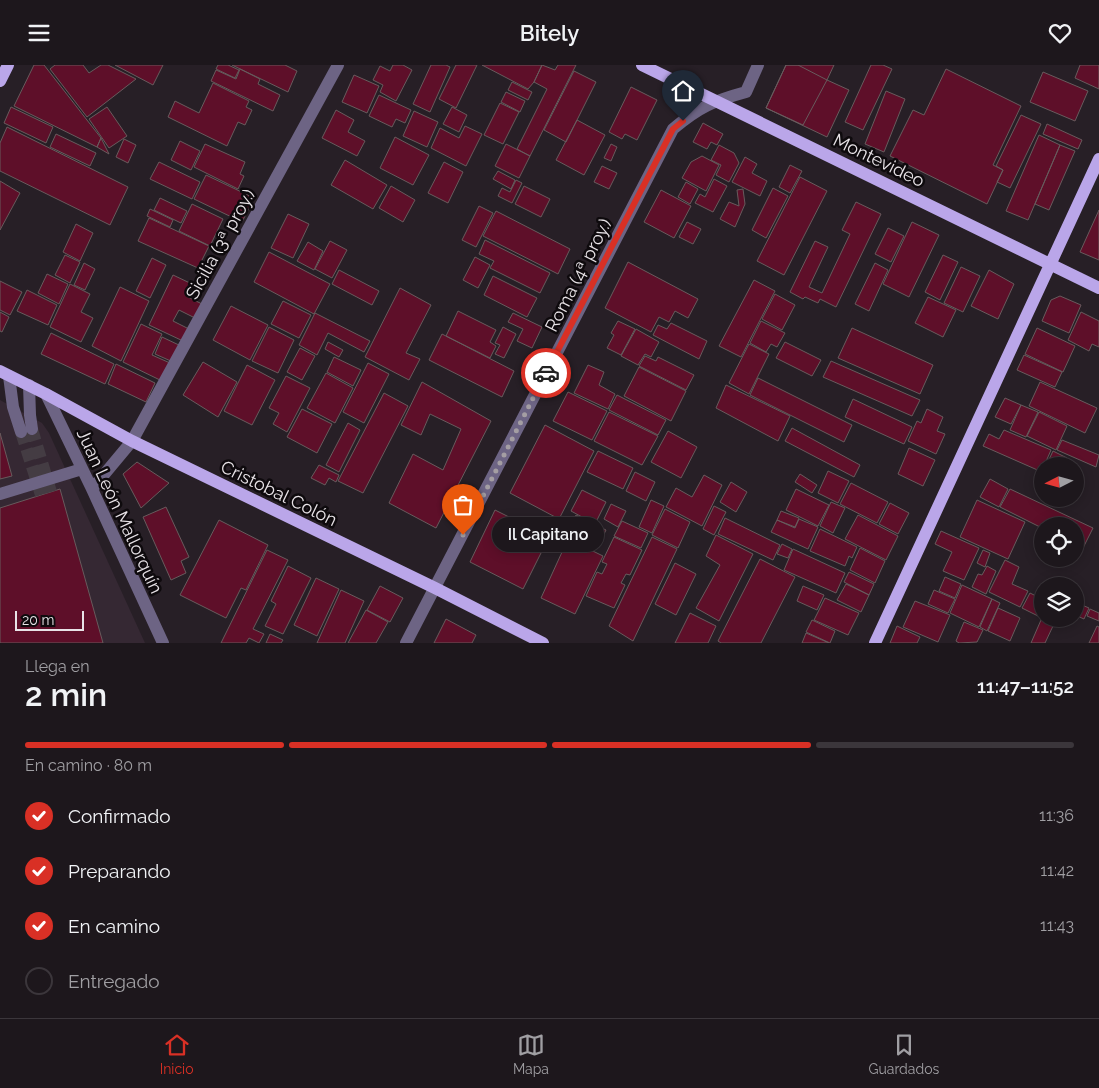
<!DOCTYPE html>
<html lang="es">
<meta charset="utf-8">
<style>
body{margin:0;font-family:Raleway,sans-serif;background:#252025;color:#f1f3f6;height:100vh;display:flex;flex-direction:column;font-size:19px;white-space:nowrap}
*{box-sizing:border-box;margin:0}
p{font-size:16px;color:#a09fa3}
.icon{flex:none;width:28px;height:28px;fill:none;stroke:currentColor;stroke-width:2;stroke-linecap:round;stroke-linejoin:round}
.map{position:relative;height:578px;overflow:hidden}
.details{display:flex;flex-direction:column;background:#1d171c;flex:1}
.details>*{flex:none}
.needle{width:32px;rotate:264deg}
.buttons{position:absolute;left:1034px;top:392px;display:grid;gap:10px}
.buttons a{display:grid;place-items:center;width:50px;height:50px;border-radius:50%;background:#1d171c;box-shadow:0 2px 12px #0003,0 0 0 1px #3b363b;font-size:25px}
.scale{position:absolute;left:15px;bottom:12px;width:69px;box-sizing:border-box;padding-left:5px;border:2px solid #e8e3e7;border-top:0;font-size:14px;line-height:18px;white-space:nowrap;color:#e8e3e7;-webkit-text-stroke:4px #0e0a0d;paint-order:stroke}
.pin{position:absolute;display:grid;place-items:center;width:42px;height:42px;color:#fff;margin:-51px -21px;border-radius:50% 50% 50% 0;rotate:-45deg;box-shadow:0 0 5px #0007}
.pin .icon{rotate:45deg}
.courier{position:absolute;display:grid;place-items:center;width:50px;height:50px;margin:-25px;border:4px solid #d93025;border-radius:50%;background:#fff;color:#222;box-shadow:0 1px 6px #0007}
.bubble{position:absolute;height:35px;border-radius:18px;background:#1d171c;box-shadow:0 2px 12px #0003,0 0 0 1px #3b363b;font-size:16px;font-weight:600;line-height:35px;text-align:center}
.summary em{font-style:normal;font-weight:600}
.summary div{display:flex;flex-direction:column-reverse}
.summary{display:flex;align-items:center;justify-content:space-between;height:85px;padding:0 25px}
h1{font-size:32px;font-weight:600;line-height:38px}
.bar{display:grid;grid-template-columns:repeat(4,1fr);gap:8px 5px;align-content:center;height:60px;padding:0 25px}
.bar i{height:6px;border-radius:4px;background:#3b363b}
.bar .current{background:#d93025}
.bar p{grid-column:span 4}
ol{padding:0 25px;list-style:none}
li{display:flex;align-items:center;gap:15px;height:55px}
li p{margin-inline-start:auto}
li .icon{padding:5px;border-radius:50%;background:#d93025;color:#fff;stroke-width:4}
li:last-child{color:#a09fa3}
li i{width:28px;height:28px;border:2px solid #3b363b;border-radius:50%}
header{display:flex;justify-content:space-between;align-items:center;height:65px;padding:0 25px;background:#1d171c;font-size:22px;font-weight:600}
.tab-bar{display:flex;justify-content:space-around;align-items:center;height:70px;border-top:1px solid #3b363b;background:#1d171c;font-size:14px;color:#a09fa3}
.tab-bar a{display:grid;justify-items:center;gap:2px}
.tab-bar .current{color:#d93025}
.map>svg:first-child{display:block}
</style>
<header><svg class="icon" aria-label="menu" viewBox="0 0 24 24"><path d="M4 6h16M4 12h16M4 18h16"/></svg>Bitely<svg class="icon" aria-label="heart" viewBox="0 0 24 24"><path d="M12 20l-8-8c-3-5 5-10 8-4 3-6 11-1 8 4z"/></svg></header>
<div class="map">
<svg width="1099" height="578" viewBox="0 0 1099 578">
<rect width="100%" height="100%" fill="#271f26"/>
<!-- built -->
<path fill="#352833" d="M0,335L42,358L49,368L145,578H0Z"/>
<!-- building -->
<path fill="#5e0f29" stroke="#685b5d" d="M34,0H44L101,73L97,82L14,41Z
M55,0H83L89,8L101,0H108L136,14L87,52L50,4Z
M115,0H163L153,20Z
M218,0H228L239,5L235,13L216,4Z
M232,0H285L297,6L288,27Z
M393,0H403L412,5L396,36L380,27L383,20L373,15L380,1L390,6Z
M431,0H446L450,2L430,47L413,39Z
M456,0H477L456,43L439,34Z
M482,0H542L534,17L528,24Z
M542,0L555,5L558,0H576L530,91L517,84L547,24L534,17Z
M786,0H834L827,15L849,25L827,72L766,43Z
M786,0H798L827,15L803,60L766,43Z
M871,0H883L892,4L863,65L845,57Z
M1080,0H1099V24L1075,13Z
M240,4L260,14L258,19L280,30L273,46L211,16L216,5L236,14Z
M946,4L1021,41L993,100L1003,105L987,139L890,91L913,45L924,50Z
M574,6L596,17L566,77L544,65Z
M1043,7L1088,26L1075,56L1030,37Z
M354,10L379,21L367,48L342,37Z
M512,17L532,27L528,35L508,25Z
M213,18L249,36L246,42L252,45L245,60L238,57L227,81L168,52L175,36L199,48Z
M631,22L657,35L637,75L625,69L622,74L609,67Z
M886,26L905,34L884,87L865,79Z
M506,27L525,36L520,47L501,37Z
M379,30L411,45L405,58L396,54L392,62L369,51Z
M500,38L519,47L503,79L484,70Z
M11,42L53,62L46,78L4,58Z
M107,42L127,71L109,83L89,54Z
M452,42L467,50L459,67L443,59Z
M336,45L354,55L348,67L365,76L357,91L322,73Z
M414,46L438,57L427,82L403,71Z
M1021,50L1041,59L1010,123L997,117L1003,105L996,101Z
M577,55L605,70L584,110L556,95Z
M703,58L723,69L717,80L711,77L707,84L693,77Z
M1047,59L1082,75L1078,84L1043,69Z
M465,61L482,69L466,101L431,83L440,63L459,73Z
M7,62L128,122L110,160L0,106V78Z
M56,69L96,88L90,101L50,82Z
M1039,70L1060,80L1028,155L1006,146Z
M395,72L429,90L413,120L380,103Z
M101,73L109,89L97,82Z
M124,74L136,80L128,98L116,92Z
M180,76L200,86L191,105L171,95Z
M205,79L245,97L240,109L244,111L238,124L194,102Z
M506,79L530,91L519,113L495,101Z
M611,79L617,82L611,96L604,93Z
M719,80L734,88L739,98L729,117L716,110L721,100L711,95Z
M1060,80L1075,86L1049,145L1035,139Z
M702,91L719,100L706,126L682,113L691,97Z
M745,92L757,99L752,108L767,116L760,131L732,117Z
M345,95L387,120L373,144L331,120Z
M159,97L200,117L192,134L150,114Z
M444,97L463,107L448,138L428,128Z
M790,100L802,106L790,128L779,122Z
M602,101L617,108L609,124L594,117Z
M498,106L515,115L511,124L493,114Z
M206,110L254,133L242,157L194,134Z
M800,112L827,126L784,210L757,196Z
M714,114L727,121L713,147L695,138L700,129L705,132Z
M516,115L522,118L512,138L498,131L502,123L510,127Z
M0,116L20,128L0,165Z
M686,117L698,124L690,139L678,132Z
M391,121L415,135L403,157L379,143Z
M524,121L550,134L541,152L515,139Z
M773,123L788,131L766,173L752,165Z
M743,124L745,139L735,162L720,154L729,137L739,141L737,125Z
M661,125L691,141L674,173L644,157Z
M160,133L187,146L181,158L154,145Z
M856,137L881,149L836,242L820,234L818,238L805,232L803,234L790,227L815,176L828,182L809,222L822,228L850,169L842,165Z
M192,139L223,154L210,181L179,166Z
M479,141L493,148L476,182L462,175Z
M150,144L173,155L170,162L147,151Z
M1099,145V195L1080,187Z
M496,146L570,184L558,209L483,171Z
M288,149L309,159L293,193L271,183Z
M149,153L209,181L198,203L138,176Z
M687,157L701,164L693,179L679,172Z
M912,157L939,170L909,232L883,219Z
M76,159L93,168L80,196L63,187Z
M888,163L904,171L891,197L875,189Z
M485,175L550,208L540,228L490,203L494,196L479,189Z
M330,176L347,185L332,213L315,204Z
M308,177L323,186L314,205L297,196Z
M269,187L330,219L314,249L254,217Z
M65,190L80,197L70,218L55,210Z
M943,190L958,197L940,235L925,227Z
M475,192L490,200L478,223L463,215Z
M152,193L166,200L150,233L136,226Z
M628,197L698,234L688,253L675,246L669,257L659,252L651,267L605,243Z
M84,198L95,204L85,225L74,220Z
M875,198L888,205L869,246L855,239Z
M961,202L980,211L963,247L944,238Z
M339,205L379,226L372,240L332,219Z
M989,205L1014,219L998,254L971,241Z
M47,209L68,219L59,239L38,228Z
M173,210L192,219L186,231L202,239L195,253L179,245L173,256L189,264L183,276L149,260Z
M493,211L537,233L527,252L484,230Z
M754,215L775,226L741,292L719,281Z
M0,216L22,227L10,250L0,245Z
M70,219L90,229L81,247L93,253L81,277L50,262Z
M120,222L149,236L121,296L92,281Z
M400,223L431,240L406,288L420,294L409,315L365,292Z
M27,225L57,240L48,260L17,246Z
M775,229L795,240L782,265L762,254Z
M1060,231L1081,240L1069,268L1042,256L1051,235Z
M928,232L956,245L943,272L915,258Z
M283,236L311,250L299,273L271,259Z
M231,241L268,260L250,295L213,275Z
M458,246L496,265L490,277L496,281L490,293L446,271Z
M0,247L9,252L2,267L0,266Z
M1081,247L1099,256V282L1092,279L1089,286L1068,275Z
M315,248L370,276L364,287L328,268L317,290L299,280Z
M513,248L542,262L532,283L517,276L523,264L508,257Z
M618,256L635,264L621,290L607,283L614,270L611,268Z
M761,256L785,268L777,282L771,279L766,287L750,278Z
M671,258L707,276L699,294L653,270L658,260L667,264Z
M141,259L162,269L152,290L170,298L162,316L123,297Z
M269,262L294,275L278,308L252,296Z
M503,262L516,269L504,293L495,289L500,280L495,278Z
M852,263L933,300L920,329L838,293Z
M1037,263L1075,281L1063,307L1025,289Z
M636,264L659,277L651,292L645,289L638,300L621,291Z
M51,268L114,299L105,319L41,289Z
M442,269L514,306L502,332L429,295Z
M162,272L181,281L173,297L155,289Z
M328,277L343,285L339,292L325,284Z
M785,277L821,295L812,311L776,293Z
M749,279L769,289L749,329L729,318Z
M300,283L315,291L302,315L287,307Z
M1024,290L1062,307L1055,322L1017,305Z
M645,291L656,296L658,292L694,310L686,325L639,301Z
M334,292L361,305L353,321L327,307Z
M831,296L920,335L912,351L823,312Z
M203,297L237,317L218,352L183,330Z
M368,298L389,309L364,358L343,347Z
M116,299L155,318L146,337L108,319Z
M247,300L275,315L252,360L224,346Z
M588,300L604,307L599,320L615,329L608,344L574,328Z
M639,302L686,326L671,356L624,331Z
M326,308L353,323L335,358L307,343Z
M286,311L310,323L287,367L273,359L279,348L269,343Z
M758,313L852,360L844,377L750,330Z
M422,317L491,356L436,463L389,438L413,389L443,405L461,364L430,349L421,370L401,360Z
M1040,317L1097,343L1085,368L1029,341Z
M726,320L790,351L778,376L716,343Z
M568,327L607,346L592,375L553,356Z
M384,328L408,341L363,428L338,416Z
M617,330L666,355L658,370L609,345Z
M1005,333L1021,340L1011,359L995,352Z
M853,334L912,362L904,379L845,352Z
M1021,340L1038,347L1026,372L1010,365Z
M302,344L332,359L317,388L287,372Z
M927,344L943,352L937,366L945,369L936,389L908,376L917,356L921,358Z
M609,347L658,371L642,400L594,376Z
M1039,347L1067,361L1056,385L1027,371Z
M348,358L360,365L339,407L326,400Z
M545,360L594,386L559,454L510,428Z
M792,363L860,400L854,412L785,376Z
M1004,365L1051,385L1044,401H1042V407L983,381L989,369L999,374Z
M668,366L697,382L681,413L651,397Z
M0,368L12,411L0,414Z
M1062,375L1099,390L1096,402L1057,385Z
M909,383L935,395L923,421L898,409Z
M598,386L633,403L623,424L587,407Z
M1053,386L1067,393L1063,401H1046Z
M137,397L169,418L141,443L123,409Z
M319,400L339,410L336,417L329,413L325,420L311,413Z
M828,406L849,416L838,438L818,428Z
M635,407L655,417L646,436L626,426Z
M800,409L817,420L812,428L795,417Z
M704,410L722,420L702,461L666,442L676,423L692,432Z
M990,414L1008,424L999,442L980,432Z
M731,417L747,427L736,447L720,437Z
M851,418L888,437L877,458L840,439Z
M60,424L103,578H0V443Z
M796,424L829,440L818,461L786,445Z
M1010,424L1093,463L1083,483L1075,479V461H1042V463L1000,442Z
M582,425L606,437L595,459L571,446Z
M651,435L664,441L652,468L639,462Z
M977,435L1025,457L1008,494L960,472Z
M831,437L845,443L833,468L820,461Z
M890,438L909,448L898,469L879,459Z
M611,439L626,446L618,462L604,454Z
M714,441L726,447L714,470L703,464Z
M166,442L189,492L181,496L186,508L171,515L143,452Z
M665,444L690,457L678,483L652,470Z
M495,445L549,472L523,524L470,497Z
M781,446L799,453L795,462L777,455Z
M576,450L606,465L599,479L569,463Z
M858,450L898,471L886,495L845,474Z
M725,453L780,480L773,495L718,469Z
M799,454L818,462L808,484L771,467L777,455L795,463Z
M219,455L268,480L246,525L241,523L226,553L180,530Z
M622,456L648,468L641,483L614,471Z
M820,464L857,482L852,493L849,491L845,501L810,486Z
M941,466L979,483L964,515L943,506L952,487L935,479Z
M716,470L753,489L719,556L696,543L720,500L706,491Z
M614,472L642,485L630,510L626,509L621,518L625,520L614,543L586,531L597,507L602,509L607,499L602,497Z
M652,472L677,484L633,576L609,561Z
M568,474L603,491L575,549L541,533Z
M782,479L792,484L788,493L777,489Z
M860,483L885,496L875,518L850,505Z
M793,484L845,508L836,528L784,505Z
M267,485L288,495L253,564L264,569L259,578L249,573L246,578H221Z
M983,485L990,488L985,502L977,498Z
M760,494L795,512L761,578H721L718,576Z
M1005,495L1019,502L1012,519L1028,526L1020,542L989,527Z
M675,498L696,509L676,550L655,539Z
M288,501L311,513L283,569L265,561L276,539L271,536Z
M987,501L996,506L986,529L972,522L978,509L982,510Z
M849,507L874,519L869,530L844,517Z
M945,512L961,519L955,533L939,526Z
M316,513L339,524L317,571L294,560Z
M846,519L869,530L861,547L837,535Z
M962,520L992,534L979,562L950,548Z
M380,521L403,533L390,557L367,545Z
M803,521L824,530L817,545L797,536Z
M341,525L364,536L345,578H317Z
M934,525L955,534L948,548L928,539Z
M1030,528L1042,534V553L1022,543Z
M825,533L859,548L848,570L814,555Z
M992,534L1000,538L987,566L980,562Z
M915,536L950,550L938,577L903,562Z
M1075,537L1089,543L1084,554L1075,550Z
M998,543L1020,553L1010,576L988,566Z
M1090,544L1099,548V556L1087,551Z
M366,545L388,557L376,578H348Z
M690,548L716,561L708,578H675Z
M446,554L476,570L472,578H434Z
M1044,554H1062L1058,561Z
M812,555L835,566L830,578L806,567Z
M1041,555L1053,561L1045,578H1031Z
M964,557L983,565L977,577L959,578L956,576Z
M897,561L920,572L917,578H890Z
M1097,561L1099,562V578H1089Z
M806,568L829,578H802Z
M270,569L283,575L281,578H266Z"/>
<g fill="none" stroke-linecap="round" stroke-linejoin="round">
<!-- minor-tunnel -->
<path stroke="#443c43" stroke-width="12" stroke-dasharray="12 6" stroke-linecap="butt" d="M32,364L51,427
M21,367L41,430"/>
<!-- minor -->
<path stroke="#6d6484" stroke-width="12" d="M9,311L13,342L21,367
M29,320L30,350L32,364
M46,329L92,424L163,578
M92,424L132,376L338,0
M0,429L82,404
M406,578L673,64C699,42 713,36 746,27L758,0"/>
<!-- major -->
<path stroke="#baa6e9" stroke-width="12" d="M642,0L1099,223
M0,16L8,0
M0,306L46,329L132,376L435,523L543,578
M875,578L1099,94"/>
</g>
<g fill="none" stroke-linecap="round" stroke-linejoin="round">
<!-- done -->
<path stroke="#a49ea3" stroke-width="5" stroke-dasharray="0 9" d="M463,470L546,308"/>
<!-- route -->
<path stroke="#d93025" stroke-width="6" d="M546,308L673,64L683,56"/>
</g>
<g text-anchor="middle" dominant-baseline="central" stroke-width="5" stroke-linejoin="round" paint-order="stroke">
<!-- street labels -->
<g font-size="18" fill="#e8e3e7" stroke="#0e0a0d">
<text transform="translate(879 95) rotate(26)">Montevideo</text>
<text transform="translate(220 179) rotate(-61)">Sicilia (3ª proy.)</text>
<text transform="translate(578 210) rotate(-63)">Roma (4ª proy.)</text>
<text transform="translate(279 428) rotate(26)">Cristobal Colón</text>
<text transform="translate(120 446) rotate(65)">Juan León Mallorquín</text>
</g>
</g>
</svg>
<div class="buttons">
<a><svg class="needle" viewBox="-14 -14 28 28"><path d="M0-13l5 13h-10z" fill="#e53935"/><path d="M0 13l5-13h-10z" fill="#a09fa3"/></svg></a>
<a><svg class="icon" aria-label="locate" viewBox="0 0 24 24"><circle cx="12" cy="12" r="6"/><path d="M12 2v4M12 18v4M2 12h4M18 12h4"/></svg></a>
<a><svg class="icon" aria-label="layers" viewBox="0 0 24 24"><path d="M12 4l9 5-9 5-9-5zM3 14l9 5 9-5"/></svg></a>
</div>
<div class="scale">20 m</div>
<div class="pin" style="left:463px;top:470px;background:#ea580c"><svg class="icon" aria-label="bag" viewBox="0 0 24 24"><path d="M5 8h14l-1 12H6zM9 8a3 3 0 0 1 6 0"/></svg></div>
<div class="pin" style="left:683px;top:56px;background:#1f2937"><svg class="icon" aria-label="home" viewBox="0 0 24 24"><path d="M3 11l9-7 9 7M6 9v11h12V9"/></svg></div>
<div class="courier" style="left:546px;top:308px"><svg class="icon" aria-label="car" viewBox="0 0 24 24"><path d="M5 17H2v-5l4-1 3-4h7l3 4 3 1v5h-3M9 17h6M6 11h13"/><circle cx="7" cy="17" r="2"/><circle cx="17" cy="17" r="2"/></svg></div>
<div class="bubble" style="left:492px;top:452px;width:112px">Il Capitano</div>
</div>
<section class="details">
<div class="summary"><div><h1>2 min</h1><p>Llega en</p></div><em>11:47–11:52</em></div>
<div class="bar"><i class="current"></i><i class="current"></i><i class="current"></i><i></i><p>En camino · 80 m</p></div>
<ol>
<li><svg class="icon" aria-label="check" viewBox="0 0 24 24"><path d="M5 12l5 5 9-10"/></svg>Confirmado<p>11:36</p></li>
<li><svg class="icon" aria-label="check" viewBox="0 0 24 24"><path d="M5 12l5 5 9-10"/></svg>Preparando<p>11:42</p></li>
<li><svg class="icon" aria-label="check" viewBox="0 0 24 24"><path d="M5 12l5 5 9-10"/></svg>En camino<p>11:43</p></li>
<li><i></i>Entregado</li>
</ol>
</section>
<nav class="tab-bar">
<a class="current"><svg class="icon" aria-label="home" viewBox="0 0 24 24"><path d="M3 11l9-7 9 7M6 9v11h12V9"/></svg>Inicio</a>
<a><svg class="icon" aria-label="map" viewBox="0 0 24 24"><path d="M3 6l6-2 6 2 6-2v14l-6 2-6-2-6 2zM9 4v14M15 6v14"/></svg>Mapa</a>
<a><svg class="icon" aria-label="saved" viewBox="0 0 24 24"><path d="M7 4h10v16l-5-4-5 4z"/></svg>Guardados</a>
</nav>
